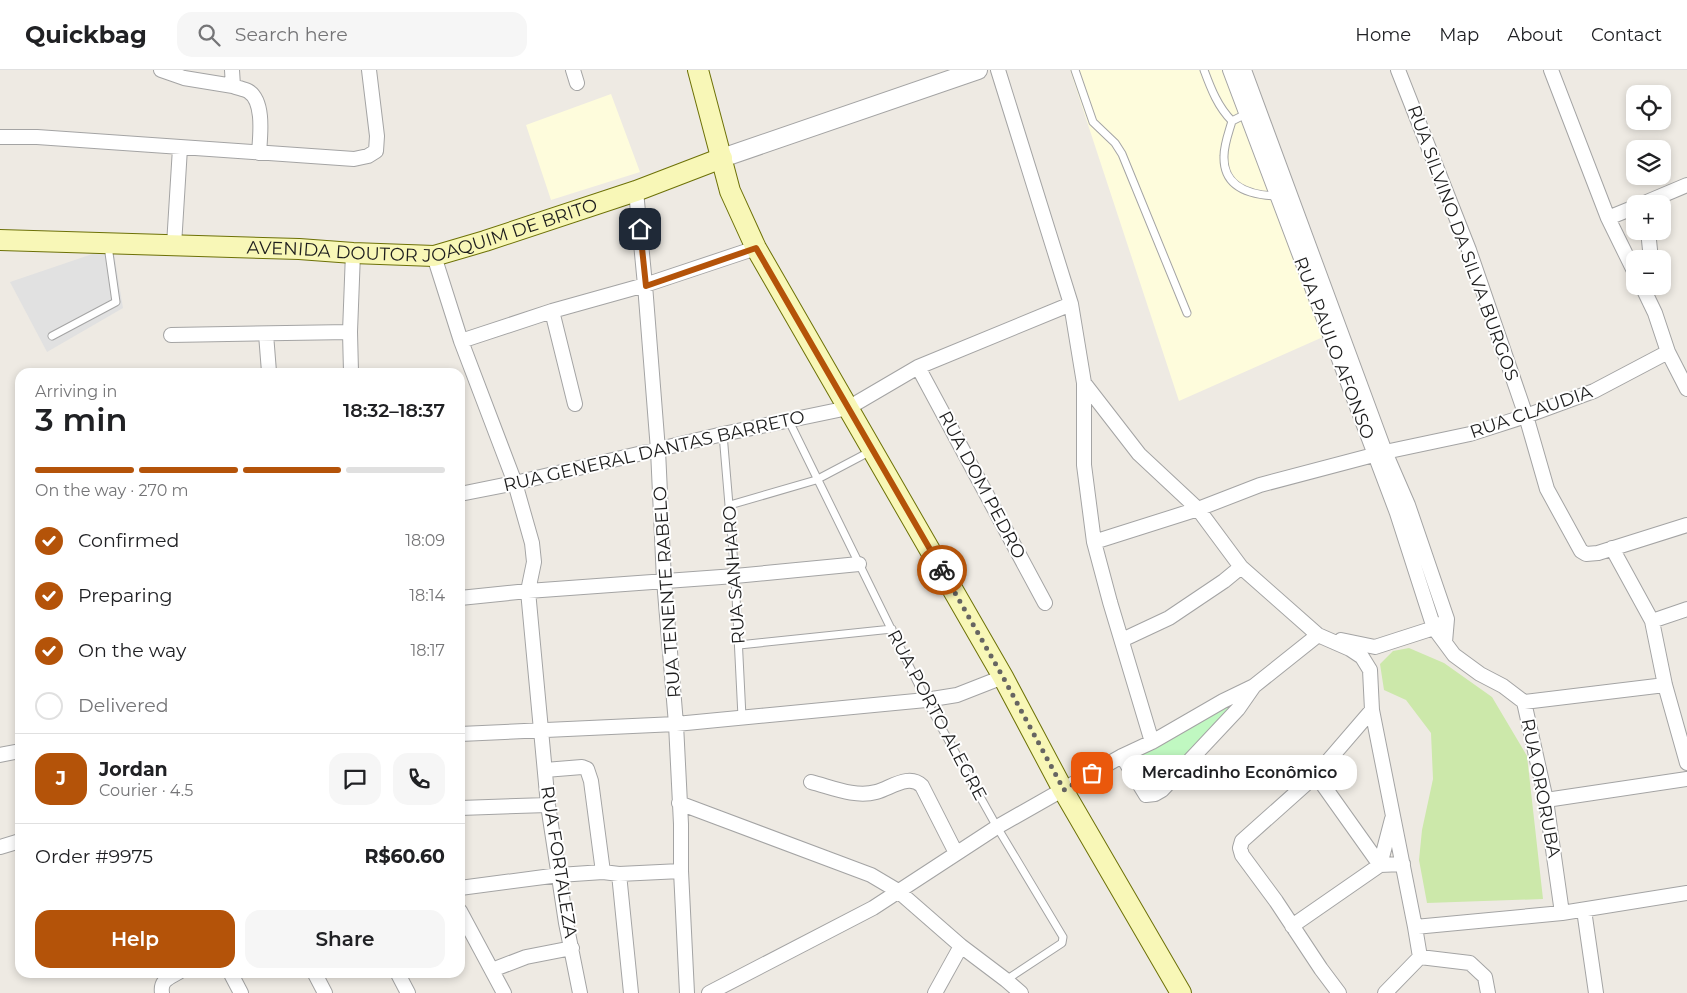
<!DOCTYPE html>
<meta charset="utf-8">
<style>
body{margin:0;font-family:Montserrat,sans-serif;background:#f6f6f6;color:#202124;height:100vh;display:flex;flex-direction:column;font-size:19px;white-space:nowrap}
*{box-sizing:border-box;margin:0}
p{font-size:16px;color:#757577}
.icon{flex:none;width:28px;height:28px;fill:none;stroke:currentColor;stroke-width:2;stroke-linecap:round;stroke-linejoin:round}
.map{position:relative;flex:1;overflow:hidden}
.sheet{position:absolute;left:15px;top:298px;width:450px;height:610px;display:flex;flex-direction:column;background:#fff;border-radius:15px;box-shadow:0 2px 8px #0003}
.sheet>*{flex:none}
.buttons{position:absolute;left:1626px;top:15px;display:grid;gap:10px}
.buttons a{display:grid;place-items:center;width:45px;height:45px;border-radius:10px;background:#fff;box-shadow:0 2px 8px #0003;font-size:25px}
.pin{position:absolute;display:grid;place-items:center;width:42px;height:42px;color:#fff;margin:-21px;border-radius:10px;box-shadow:0 2px 8px #0006}
.courier{position:absolute;display:grid;place-items:center;width:50px;height:50px;margin:-25px;border:4px solid #b45309;border-radius:50%;background:#fff;color:#222;box-shadow:0 1px 6px #0007}
.bubble{position:absolute;height:35px;border-radius:15px;background:#fff;box-shadow:0 2px 8px #0003;font-size:16px;font-weight:600;line-height:35px;text-align:center}
.head em{font-style:normal;font-weight:600}
.head div{display:flex;flex-direction:column-reverse}
.head{display:flex;align-items:center;justify-content:space-between;height:85px;padding:0 20px}
h1{font-size:32px;font-weight:600;line-height:38px}
.bar{display:grid;grid-template-columns:repeat(4,1fr);gap:8px 5px;align-content:center;height:60px;padding:0 20px}
.bar i{height:6px;border-radius:4px;background:#e0e0e0}
.bar .current{background:#b45309}
.bar p{grid-column:span 4}
.line{display:flex;align-items:center;gap:12px;padding:0 20px;border-top:1px solid #e0e0e0}
.line div{flex:1}
.round{display:grid;place-items:center;flex:none;width:52px;height:52px;border-radius:15px;background:#f6f6f6}
ol{padding:0 20px;list-style:none}
li{display:flex;align-items:center;gap:15px;height:55px}
li p{margin-inline-start:auto}
li .icon{padding:5px;border-radius:50%;background:#b45309;color:#fff;stroke-width:4}
li:last-child{color:#757577}
li i{width:28px;height:28px;border:2px solid #e0e0e0;border-radius:50%}
.cta{display:flex;gap:10px;margin-top:auto;padding:10px 20px}
.cta a{flex:1;height:58px;border-radius:15px;background:#b45309;color:#fff;font-size:20px;font-weight:600;line-height:58px;text-align:center}
.cta a+a{background:#f6f6f6;color:#202124}
header{display:flex;align-items:center;gap:30px;box-sizing:border-box;height:70px;padding:0 25px;background:#fff;border-bottom:1px solid #e0e0e0}
header strong{font-size:24px}
nav{display:flex;gap:28px;margin-inline-start:auto;font-size:18px}
.search{width:350px;height:45px;background:#f6f6f6;display:flex;align-items:center;gap:12px;box-sizing:border-box;padding:0 18px;border-radius:15px;color:#757577;font-size:19px}
.map>svg:first-child{display:block}
</style>
<header>
<strong>Quickbag</strong>
<div class="search"><svg class="icon" aria-label="search" viewBox="0 0 24 24"><circle cx="10" cy="10" r="6"/><path d="M15 15l6 6"/></svg>Search here</div>
<nav><a>Home</a><a>Map</a><a>About</a><a>Contact</a></nav>
</header>
<div class="map">
<svg width="1687" height="923" viewBox="0 0 1687 923">
<rect width="100%" height="100%" fill="#eeeae3"/>
<!-- education -->
<path fill="#fefcdc" d="M1070,0H1222L1323,267L1179,331Z
M611,24L640,102L551,130L526,55Z"/>
<!-- grass -->
<path fill="#cce8aa" d="M1409,578L1444,593L1492,627L1527,686L1543,829L1427,833L1419,790L1422,760L1433,709L1431,663L1406,630L1384,620L1380,594L1393,581Z"/>
<!-- park -->
<path fill="#c0f8c1" d="M1254,616L1151,725L1122,686Z"/>
<!-- parking -->
<path fill="#e1e1e1" d="M113,177L123,238L47,282L10,212Z"/>
<g fill="none" stroke-linecap="round" stroke-linejoin="round">
<defs>
<path id="service" d="M1075,0L1093,52L1115,73L1122,84L1187,243
M1204,0C1211,19 1218,37 1232,51L1246,44
M1232,51C1229,62 1224,74 1224,86C1223,117 1249,125 1276,126
M52,266L116,232L108,176
M789,351L926,630L997,757L1063,867L1062,873L1006,910
M723,364L735,506L742,647
M730,435L816,410L871,381
M739,575L892,559"/>
<path id="minor" d="M161,0L184,8L233,16
M232,0L233,16C238,18 244,19 248,21C265,31 260,67 259,83
M573,0L577,13
M998,0L1071,234L1084,313V395L1094,472L1110,532L1152,672
M1230,0L1397,443L1434,558L1454,585L1480,604L1503,616L1524,632L1546,730L1562,843
M1244,0L1385,382L1408,435L1447,549L1445,572
M1398,0L1469,180L1526,346L1547,419L1581,481L1586,484L1598,483L1687,455
M1551,0L1608,148L1635,203
M0,67H37L354,89L368,86L376,81L377,66L369,0
M636,121L645,215L658,380L664,510L676,654L681,754V801L687,923
M1642,134L1687,115
M1608,148L1635,137
M1648,161L1651,189
M174,175L180,78
M434,186L461,271L515,413L532,473L534,492L528,521L548,735L566,853L580,923
M1642,216L1655,243L1668,282L1687,319
M552,241L575,334
M266,264L269,302
M171,265L350,262
M461,271L552,241L645,215L756,178
M918,297L1045,533
M351,302L350,262L353,183
M1084,313L1139,384L1198,439L1241,497L1318,565L1350,579L1362,587L1370,600L1372,640L1415,857L1420,887L1385,923
M460,424L515,413L723,364L848,338L918,297L1071,234
M1094,472L1198,439L1260,415L1385,382L1470,364L1526,346L1594,321L1668,282
M1612,478L1652,551L1665,615L1687,693
M460,528L528,521L735,506L859,494
M1652,551L1687,539
M1122,570L1169,548L1224,511L1241,497
M1341,570L1375,577L1434,558L1440,554
M1524,632L1665,615
M460,664L676,654L926,630L957,625L1003,607
M0,685L20,681
M1122,686L1146,725L1155,724L1162,720L1238,639L1254,616
M545,700L582,697L587,699L591,711L603,802
M1316,705L1380,795L1403,794
M811,712C831,717 855,728 876,722C891,718 909,703 922,716L956,783
M1546,730L1687,709
M679,733L871,805L898,821L961,876L1006,910L1021,923
M460,738L548,735
M0,777L20,771
M619,804L631,923
M460,818L559,805L603,802L619,804L681,801
M1584,840L1596,923
M460,841L504,923
M1292,856L1380,795L1392,749
M1415,857L1562,843L1687,823
M1420,887L1470,893L1485,907L1488,923
M492,900L526,887L572,878
M230,902L241,923
M314,902L325,923
M397,902L408,923
M162,923C160,910 169,908 179,902
M709,923L873,838L997,757L1122,686L1152,672L1223,631L1254,616L1318,565
M935,923L961,876
M1339,923L1321,899L1276,831L1242,785L1240,778L1242,771L1316,705L1372,640"/>
<path id="tertiary" d="M722,88L978,0"/>
<g id="secondary">
<path d="M698,0L730,121L756,178L1003,607L1063,720L1181,923"/>
<path id="s1" d="M0,170L299,179L353,183L434,186L485,171L636,121L722,88"/>
</g>
</defs>
<!-- service casing -->
<use href="#service" stroke="#a4a4a4" stroke-width="9"/>
<!-- minor casing -->
<use href="#minor" stroke="#a4a4a4" stroke-width="16"/>
<!-- tertiary casing -->
<use href="#tertiary" stroke="#a4a4a4" stroke-width="20"/>
<!-- secondary casing -->
<use href="#secondary" stroke="#6d7107" stroke-width="22"/>
<!-- service -->
<use href="#service" stroke="#fff" stroke-width="7"/>
<!-- minor -->
<use href="#minor" stroke="#fff" stroke-width="14"/>
<!-- tertiary -->
<use href="#tertiary" stroke="#fff" stroke-width="18"/>
<!-- secondary -->
<use href="#secondary" stroke="#f8f7b7" stroke-width="20"/>
</g>
<g fill="none" stroke-linecap="round" stroke-linejoin="round">
<!-- done -->
<path stroke="#666562" stroke-width="5" stroke-dasharray="0 9" d="M942,500L1003,607L1064,720L1092,703"/>
<!-- route -->
<path stroke="#b45309" stroke-width="6" d="M640,159L646,216L756,178L942,500"/>
</g>
<g text-anchor="middle" dominant-baseline="central" stroke-width="4" stroke-linejoin="round" paint-order="stroke">
<!-- street labels -->
<g font-size="18" fill="#1d1d1d" stroke="#fff">
<text stroke="none"><textPath href="#s1" startOffset="426">AVENIDA DOUTOR JOAQUIM DE BRITO</textPath></text>
<text transform="translate(1463 173) rotate(70)">RUA SILVINO DA SILVA BURGOS</text>
<text transform="translate(1334 278) rotate(69)">RUA PAULO AFONSO</text>
<text transform="translate(1531 342) rotate(-19)">RUA CLAUDIA</text>
<text transform="translate(654 381) rotate(-13)">RUA GENERAL DANTAS BARRETO</text>
<text transform="translate(982 415) rotate(62)">RUA DOM PEDRO</text>
<text transform="translate(734 505) rotate(-94)">RUA SANHARO</text>
<text transform="translate(667 522) rotate(-94)">RUA TENENTE RABELO</text>
<text transform="translate(937 645) rotate(62)">RUA PORTO ALEGRE</text>
<text transform="translate(1541 718) rotate(79)">RUA ORORUBA</text>
<text transform="translate(559 792) rotate(81)">RUA FORTALEZA</text>
</g>
</g>
</svg>
<div class="buttons">
<a><svg class="icon" aria-label="locate" viewBox="0 0 24 24"><circle cx="12" cy="12" r="6"/><path d="M12 2v4M12 18v4M2 12h4M18 12h4"/></svg></a>
<a><svg class="icon" aria-label="layers" viewBox="0 0 24 24"><path d="M12 4l9 5-9 5-9-5zM3 14l9 5 9-5"/></svg></a>
<a>+</a>
<a>−</a>
</div>
<div class="pin" style="left:1092px;top:703px;background:#ea580c"><svg class="icon" aria-label="bag" viewBox="0 0 24 24"><path d="M5 8h14l-1 12H6zM9 8a3 3 0 0 1 6 0"/></svg></div>
<div class="pin" style="left:640px;top:159px;background:#1f2937"><svg class="icon" aria-label="home" viewBox="0 0 24 24"><path d="M3 11l9-7 9 7M6 9v11h12V9"/></svg></div>
<div class="courier" style="left:942px;top:500px"><svg class="icon" aria-label="bike" viewBox="0 0 24 24"><circle cx="6" cy="16" r="4"/><circle cx="18" cy="16" r="4"/><path d="M6 16l4-8h5l3 8M10 8l3 8H6M13 5h3"/></svg></div>
<div class="bubble" style="left:1122px;top:685px;width:235px">Mercadinho Econômico</div>
<section class="sheet">
<div class="head"><div><h1>3 min</h1><p>Arriving in</p></div><em>18:32–18:37</em></div>
<div class="bar"><i class="current"></i><i class="current"></i><i class="current"></i><i></i><p>On the way · 270 m</p></div>
<ol>
<li><svg class="icon" aria-label="check" viewBox="0 0 24 24"><path d="M5 12l5 5 9-10"/></svg>Confirmed<p>18:09</p></li>
<li><svg class="icon" aria-label="check" viewBox="0 0 24 24"><path d="M5 12l5 5 9-10"/></svg>Preparing<p>18:14</p></li>
<li><svg class="icon" aria-label="check" viewBox="0 0 24 24"><path d="M5 12l5 5 9-10"/></svg>On the way<p>18:17</p></li>
<li><i></i>Delivered</li>
</ol>
<div class="line" style="height:90px"><b class="round" style="background:#b45309;color:#fff">J</b><div><b>Jordan</b><p>Courier · 4.5</p></div><a class="round"><svg class="icon" aria-label="chat" viewBox="0 0 24 24"><path d="M4 5h16v11H9l-5 4z"/></svg></a><a class="round"><svg class="icon" aria-label="phone" viewBox="0 0 24 24"><path d="M5 4h4l2 5-3 2q2 4 5 5l2-3 5 2v4C11 20 4 13 5 4z"/></svg></a></div>
<div class="line" style="height:65px"><div>Order #9975</div><b>R$60.60</b></div>
<div class="cta"><a>Help</a><a>Share</a></div>
</section>
</div>
